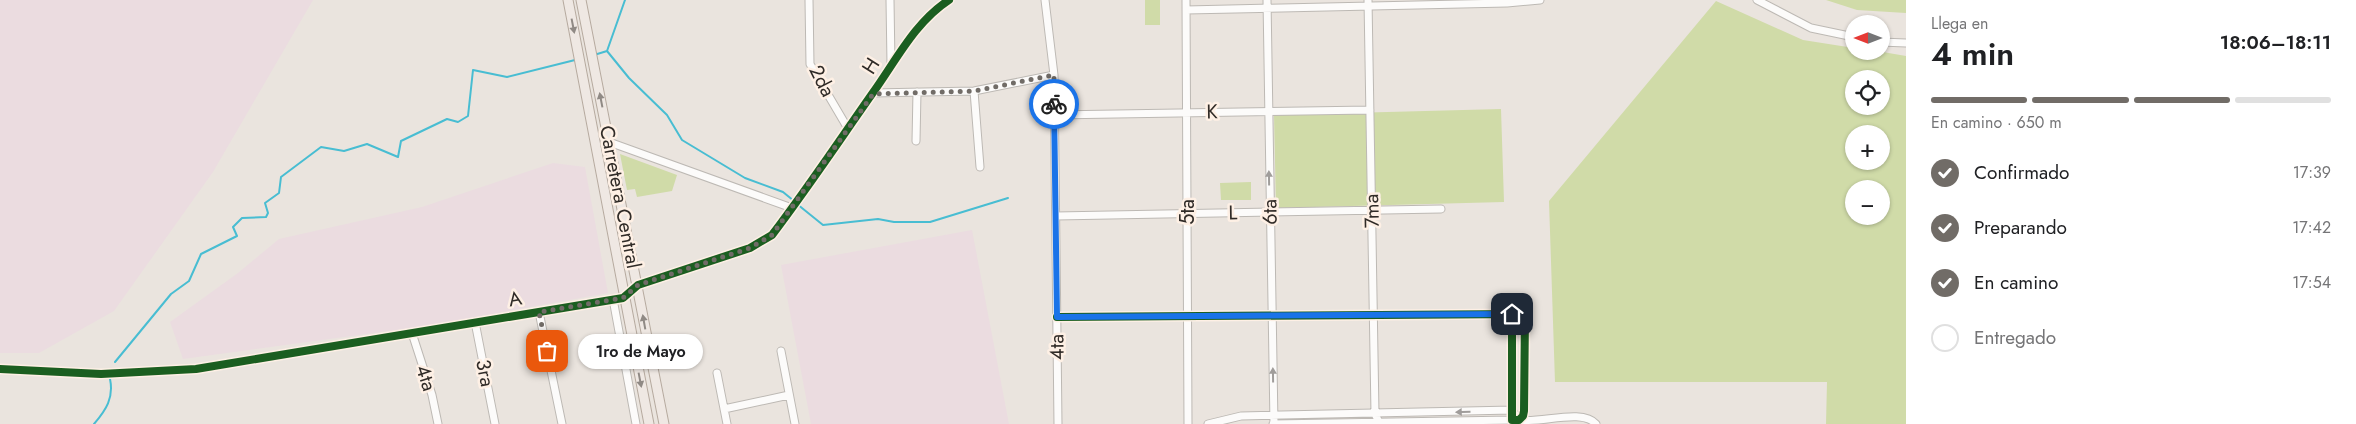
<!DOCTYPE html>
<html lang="es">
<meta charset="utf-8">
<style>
body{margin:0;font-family:Jost,sans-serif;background:#f2f2f2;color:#202124;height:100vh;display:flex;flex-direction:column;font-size:19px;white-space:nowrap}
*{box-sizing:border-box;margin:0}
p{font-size:16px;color:#757577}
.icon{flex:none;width:28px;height:28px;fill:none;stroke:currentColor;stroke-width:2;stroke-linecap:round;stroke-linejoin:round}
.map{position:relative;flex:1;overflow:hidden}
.drawer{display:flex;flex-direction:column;background:#fff;width:450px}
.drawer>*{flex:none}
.needle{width:32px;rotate:270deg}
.tools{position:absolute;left:1845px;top:15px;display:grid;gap:10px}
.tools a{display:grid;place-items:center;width:45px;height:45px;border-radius:50%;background:#fff;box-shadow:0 1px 4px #0004;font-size:25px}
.pin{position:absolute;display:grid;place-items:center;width:42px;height:42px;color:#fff;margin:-21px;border-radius:10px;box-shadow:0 2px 8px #0006}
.courier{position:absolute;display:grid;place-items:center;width:50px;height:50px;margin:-25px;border:4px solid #1a73e8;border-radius:50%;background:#fff;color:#222;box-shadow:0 1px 6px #0007}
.bubble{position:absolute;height:35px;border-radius:18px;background:#fff;box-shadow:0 1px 4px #0004;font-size:16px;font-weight:600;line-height:35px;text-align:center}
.overview em{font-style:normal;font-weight:600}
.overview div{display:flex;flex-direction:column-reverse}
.overview{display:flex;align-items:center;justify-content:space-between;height:85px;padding:0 25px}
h1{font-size:32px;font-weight:600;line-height:38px}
.bar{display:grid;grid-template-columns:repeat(4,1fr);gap:8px 5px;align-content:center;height:60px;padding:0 25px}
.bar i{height:6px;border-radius:4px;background:#e0e0e0}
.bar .current{background:#716c67}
.bar p{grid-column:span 4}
ol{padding:0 25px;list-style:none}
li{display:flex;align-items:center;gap:15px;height:55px}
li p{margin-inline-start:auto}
li .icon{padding:5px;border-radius:50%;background:#716c67;color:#fff;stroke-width:4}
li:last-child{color:#757577}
li i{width:28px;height:28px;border:2px solid #e0e0e0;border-radius:50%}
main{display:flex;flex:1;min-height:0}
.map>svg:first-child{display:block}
</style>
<main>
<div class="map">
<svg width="1906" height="424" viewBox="0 0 1906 424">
<rect width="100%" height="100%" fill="#eae4de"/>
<!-- industrial -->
<path fill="#ebdce0" d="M0,0H313L213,172L114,311L39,353H0Z
M553,163L585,167L608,293L425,326L183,359L170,322L238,273L279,239L422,207Z
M972,230L1009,424H811L781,265Z"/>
<!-- green -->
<path fill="#d0dba8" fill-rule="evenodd" d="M1145,0H1160V25H1145Z
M1826,0H1906V13L1857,10Z
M1716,1L1803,40L1854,48V51H1877L1906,56V424H1826L1827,382H1555L1549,201ZM1854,79H1881V106H1854ZM1854,134H1881V161H1854ZM1854,189H1881V216H1854Z
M1501,109L1504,202L1276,208L1274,115Z
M620,154L677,175L672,191L637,197L635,189L627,190Z
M1251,182V200H1221L1220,183Z"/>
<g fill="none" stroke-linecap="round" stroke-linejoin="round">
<!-- stream -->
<path stroke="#48bdd2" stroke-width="2" d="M607,51L629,78L667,115L682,140L745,178L783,192L794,201
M594,55L607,51L625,0
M797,204L823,225L878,219L894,222H930L1008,198
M115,362L171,294L189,281L201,254L237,236L233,227L242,218L266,217L268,213L265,203L279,193L281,177L321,147L344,151L367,144L398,157L401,141L447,119L458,122L468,116L473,70L507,77L575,60
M94,424C106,410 114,398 110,379"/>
<defs>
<path id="minor" d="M809,0L810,64L847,127
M890,0L891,64
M1045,0L1054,75L1058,424
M1186,0L1188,424
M1267,0L1274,424
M1368,0L1375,414L1380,424
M1757,0L1811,28L1854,37
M1186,10L1507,3L1540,0
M1881,42L1906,43
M974,91L980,167
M873,93L974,91L1054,75
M1054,115L1370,110
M916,141L917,92
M609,142L792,208
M1056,216L1441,209
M613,299L636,424
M539,312L562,424
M1057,317L1525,314L1524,411L1523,416L1519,420H1512V314
M475,322L495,424
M412,333L432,395L438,424
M781,351L795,424
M0,369L101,374L196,369L623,298L638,285L750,248L772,235C807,189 839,141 872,94C896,61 914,23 949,0
M717,373L727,424
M724,409L789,395
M1208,424L1241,416L1512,410L1519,420C1540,424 1582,408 1596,424
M1273,424L1512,420"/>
<path id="major" d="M568,0L649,424
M581,0L664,424"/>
</defs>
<!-- minor casing -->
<use href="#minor" stroke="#bdb9b4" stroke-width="9"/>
<!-- major casing -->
<use href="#major" stroke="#b6aa9f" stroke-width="11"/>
<!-- minor -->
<use href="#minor" stroke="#fcfbfa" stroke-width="7"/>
<!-- major -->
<use href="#major" stroke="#efe8e3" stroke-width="9"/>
<defs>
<path id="cycleway" d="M1057,317L1525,314L1524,411L1523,416L1519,420H1512V314
M0,369L101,374L196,369L623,298L638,285L750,248L772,235C807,189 839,141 872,94C896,61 914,23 949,0"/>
</defs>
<!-- cycleway casing -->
<use href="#cycleway" stroke="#fef0e5" stroke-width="11"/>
<!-- cycleway -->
<use href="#cycleway" stroke="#1b5e20" stroke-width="8"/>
</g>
<!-- one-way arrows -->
<defs><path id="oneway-solid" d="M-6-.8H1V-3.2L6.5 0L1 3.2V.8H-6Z" transform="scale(1.25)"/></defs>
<g fill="#908a85">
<use href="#oneway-solid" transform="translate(573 26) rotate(79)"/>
<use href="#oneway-solid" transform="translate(601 100) rotate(-101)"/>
<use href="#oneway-solid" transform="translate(644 322) rotate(-100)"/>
<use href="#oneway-solid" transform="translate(640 380) rotate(79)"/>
</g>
<g fill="#a09d9b">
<use href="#oneway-solid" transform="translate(1269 178) rotate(-91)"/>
<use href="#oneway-solid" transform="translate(1273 375) rotate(-91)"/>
<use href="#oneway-solid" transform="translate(1463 412) rotate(178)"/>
</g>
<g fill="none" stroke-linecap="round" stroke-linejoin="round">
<!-- done -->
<path stroke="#716c67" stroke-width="5" stroke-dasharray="0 9" d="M547,351L539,312L623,298L638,285L750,248L772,235L873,94L974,91L1054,75V104"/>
<!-- route -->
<path stroke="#1a73e8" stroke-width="6" d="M1054,104L1057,317L1512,314"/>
</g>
<g text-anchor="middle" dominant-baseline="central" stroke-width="5" stroke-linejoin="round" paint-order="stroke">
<!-- street labels -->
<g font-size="20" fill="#302b27" stroke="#fef0e5">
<text transform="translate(871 66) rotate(-58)">H</text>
<text transform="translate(822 81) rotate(63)">2da</text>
<text transform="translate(1212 112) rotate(-1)">K</text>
<text transform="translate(620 197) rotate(79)">Carretera Central</text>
<text transform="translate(1372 211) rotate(-91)">7ma</text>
<text transform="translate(1187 212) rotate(-90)">5ta</text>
<text transform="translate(1270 212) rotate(-91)">6ta</text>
<text transform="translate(1233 213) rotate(-1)">L</text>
<text transform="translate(515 299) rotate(-10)">A</text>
<text transform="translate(1057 347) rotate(-91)">4ta</text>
<text transform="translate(485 373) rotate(79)">3ra</text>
<text transform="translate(426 378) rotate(72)">4ta</text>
</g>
</g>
</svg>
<div class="tools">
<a><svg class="needle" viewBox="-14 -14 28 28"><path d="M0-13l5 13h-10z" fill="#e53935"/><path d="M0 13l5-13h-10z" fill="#757577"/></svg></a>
<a><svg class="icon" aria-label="locate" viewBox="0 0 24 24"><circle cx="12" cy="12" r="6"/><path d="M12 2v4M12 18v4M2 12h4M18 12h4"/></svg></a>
<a>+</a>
<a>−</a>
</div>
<div class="pin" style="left:547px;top:351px;background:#ea580c"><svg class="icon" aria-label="bag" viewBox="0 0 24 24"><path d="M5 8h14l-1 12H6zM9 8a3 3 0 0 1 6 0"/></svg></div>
<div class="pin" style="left:1512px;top:314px;background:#1f2937"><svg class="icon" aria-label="home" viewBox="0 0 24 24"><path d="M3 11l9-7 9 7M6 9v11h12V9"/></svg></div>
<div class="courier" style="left:1054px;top:104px"><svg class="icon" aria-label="bike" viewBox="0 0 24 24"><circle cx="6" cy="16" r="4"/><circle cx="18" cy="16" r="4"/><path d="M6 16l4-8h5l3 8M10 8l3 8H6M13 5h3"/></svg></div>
<div class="bubble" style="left:578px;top:334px;width:125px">1ro de Mayo</div>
</div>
<section class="drawer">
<div class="overview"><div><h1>4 min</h1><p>Llega en</p></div><em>18:06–18:11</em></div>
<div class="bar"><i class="current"></i><i class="current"></i><i class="current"></i><i></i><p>En camino · 650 m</p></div>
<ol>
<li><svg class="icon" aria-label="check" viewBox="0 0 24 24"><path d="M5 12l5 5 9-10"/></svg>Confirmado<p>17:39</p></li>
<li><svg class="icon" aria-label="check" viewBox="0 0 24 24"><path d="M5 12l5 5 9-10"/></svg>Preparando<p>17:42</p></li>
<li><svg class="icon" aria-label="check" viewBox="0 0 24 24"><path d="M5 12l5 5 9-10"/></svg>En camino<p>17:54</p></li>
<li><i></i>Entregado</li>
</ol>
</section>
</main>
